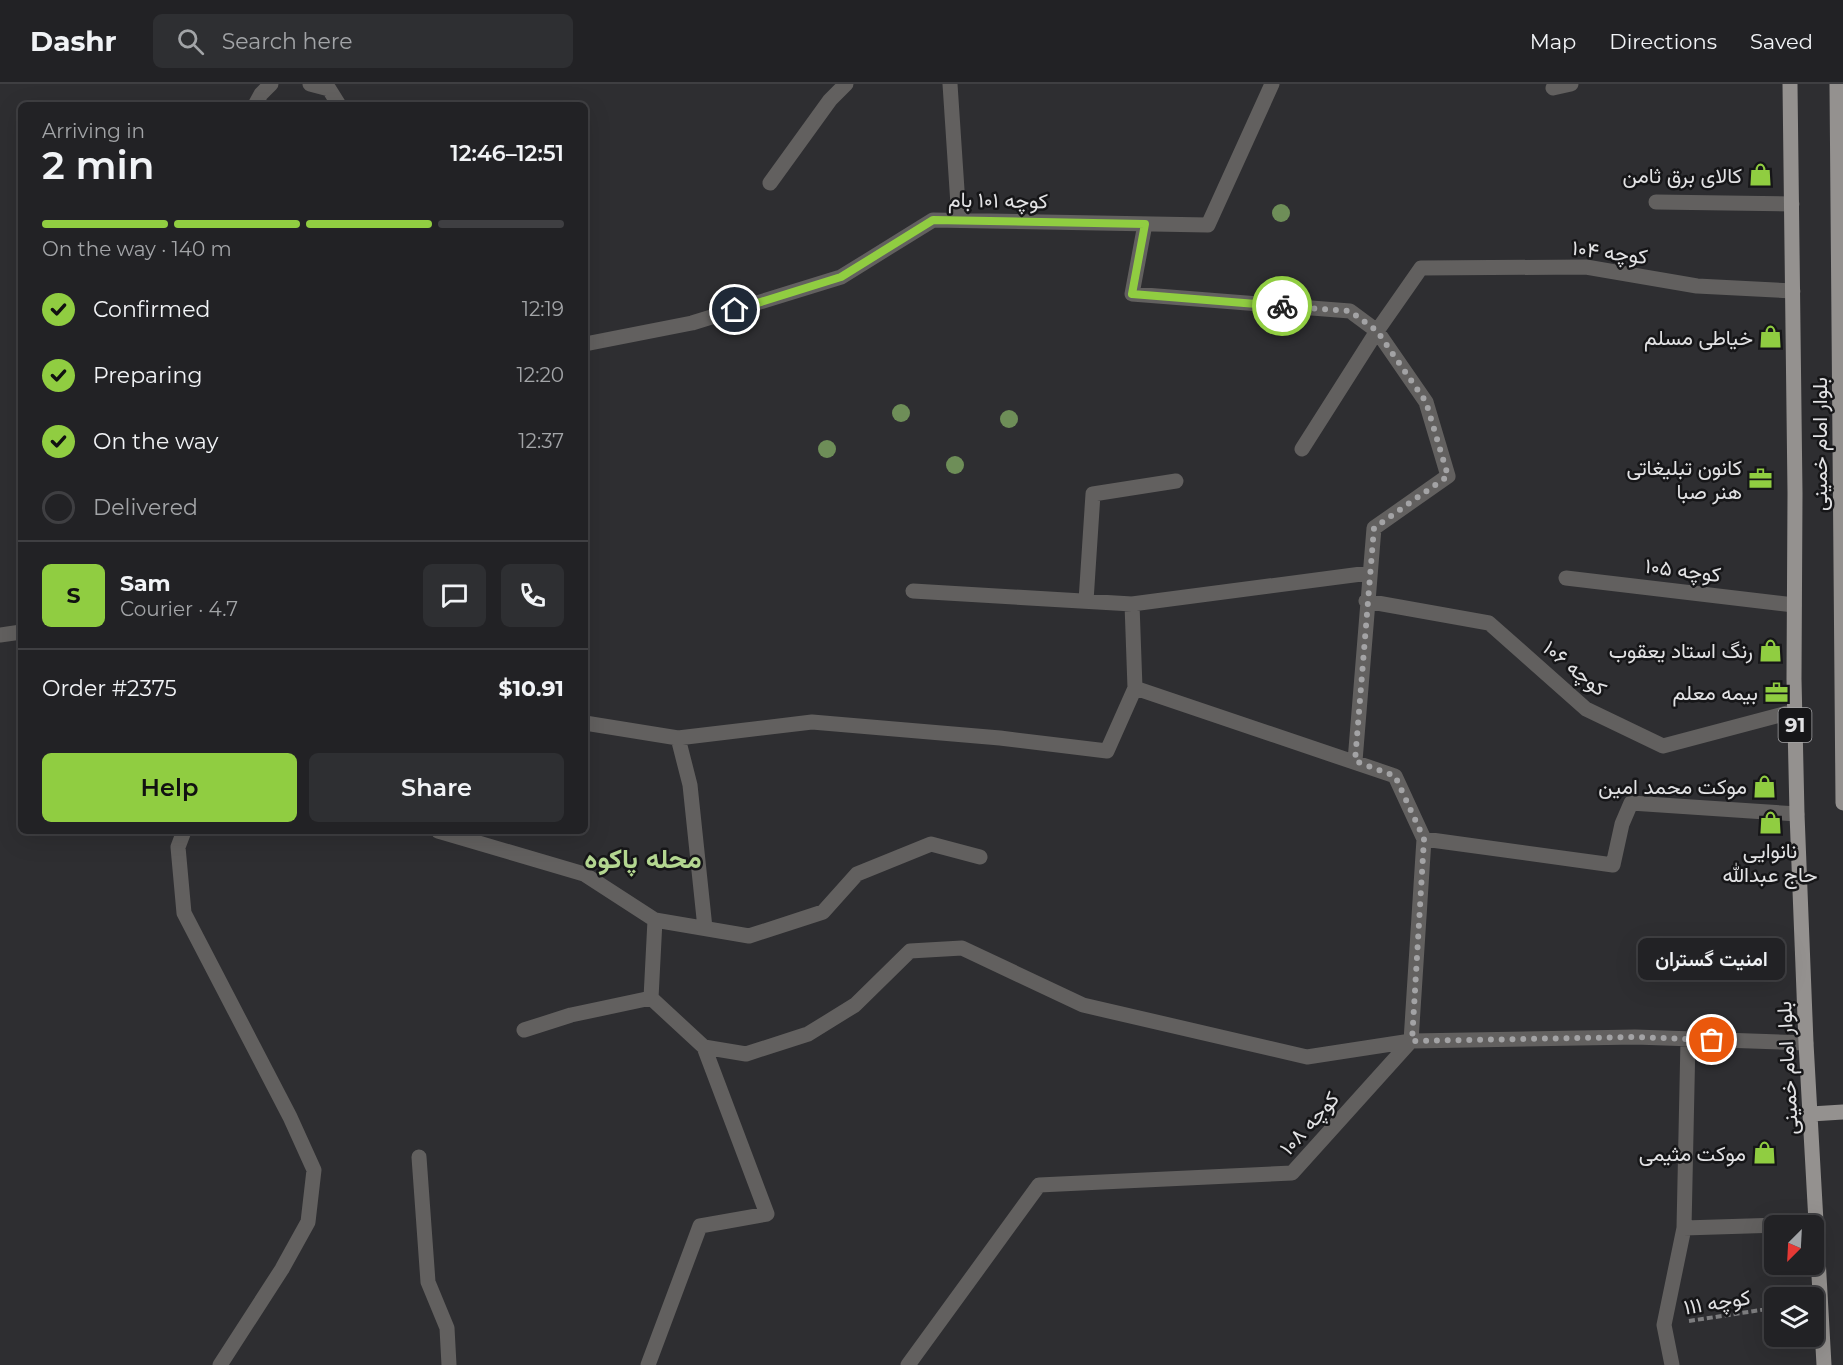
<!DOCTYPE html>
<meta charset="utf-8">
<style>
body{margin:0;font-family:Montserrat,Vazirmatn,sans-serif;background:#2e2f32;color:#f1f3f6;height:100vh;display:flex;flex-direction:column;font-size:22px;white-space:nowrap}
*{box-sizing:border-box;margin:0}
p{font-size:20px;color:#a2a4a7}
.icon{flex:none;width:33px;height:33px;fill:none;stroke:currentColor;stroke-width:2;stroke-linecap:round;stroke-linejoin:round}
.map{position:relative;flex:1;overflow:hidden}
.drawer{position:absolute;left:18px;top:18px;width:570px;height:732px;display:flex;flex-direction:column;background:#222225;border-radius:9px;box-shadow:0 6px 24px #0002,0 0 0 2px #3f3f42}
.drawer>*{flex:none}
.needle{width:39px;rotate:204deg}
.buttons{position:absolute;left:1764px;top:1131px;display:grid;gap:12px}
.buttons a{display:grid;place-items:center;width:60px;height:60px;border-radius:9px;background:#222225;box-shadow:0 6px 24px #0002,0 0 0 2px #3f3f42;font-size:30px}
.pin{position:absolute;display:grid;place-items:center;width:51px;height:51px;color:#fff;margin:-26px;border:3px solid #fff;border-radius:50%;box-shadow:0 2px 6px #0007}
.courier{position:absolute;display:grid;place-items:center;width:60px;height:60px;margin:-30px;border:4px solid #90cd41;border-radius:50%;background:#fff;color:#222;box-shadow:0 2px 8px #0007}
.bubble{position:absolute;height:42px;border-radius:9px;background:#222225;box-shadow:0 6px 24px #0002,0 0 0 2px #3f3f42;font-size:20px;font-weight:600;line-height:42px;text-align:center}
.headline em{font-style:normal;font-weight:600}
.headline div{display:flex;flex-direction:column-reverse}
.headline{display:flex;align-items:center;justify-content:space-between;height:102px;padding:0 24px}
h1{font-size:39px;font-weight:600;line-height:45px}
.bar{display:grid;grid-template-columns:repeat(4,1fr);gap:9px 6px;align-content:center;height:72px;padding:0 24px}
.bar i{height:8px;border-radius:4px;background:#3f3f42}
.bar .current{background:#90cd41}
.bar p{grid-column:span 4}
.line{display:flex;align-items:center;gap:15px;padding:0 24px;border-top:2px solid #3f3f42}
.line div{flex:1}
.round{display:grid;place-items:center;flex:none;width:63px;height:63px;border-radius:9px;background:#2e2f32}
ol{padding:0 24px;list-style:none}
li{display:flex;align-items:center;gap:18px;height:66px}
li p{margin-inline-start:auto}
li .icon{padding:6px;border-radius:50%;background:#90cd41;color:#111;stroke-width:4}
li:last-child{color:#a2a4a7}
li i{width:33px;height:33px;border:3px solid #3f3f42;border-radius:50%}
.cta{display:flex;gap:12px;margin-top:auto;padding:12px 24px}
.cta a{flex:1;height:69px;border-radius:9px;background:#90cd41;color:#111;font-size:24px;font-weight:600;line-height:69px;text-align:center}
.cta a+a{background:#2e2f32;color:#f1f3f6}
header{display:flex;align-items:center;gap:36px;box-sizing:border-box;height:84px;padding:0 30px;background:#222225;border-bottom:2px solid #3f3f42}
header strong{font-size:28px}
nav{display:flex;gap:33px;margin-inline-start:auto;font-size:21px}
.search{width:420px;height:54px;background:#2e2f32;display:flex;align-items:center;gap:15px;box-sizing:border-box;padding:0 21px;border-radius:9px;color:#a2a4a7;font-size:22px}
.map>svg:first-child{display:block}
</style>
<header>
<strong>Dashr</strong>
<div class="search"><svg class="icon" aria-label="search" viewBox="0 0 24 24"><circle cx="10" cy="10" r="6"/><path d="M15 15l6 6"/></svg>Search here</div>
<nav><a>Map</a><a>Directions</a><a>Saved</a></nav>
</header>
<div class="map">
<svg width="1843" height="1281" viewBox="0 0 1843 1281">
<rect width="100%" height="100%" fill="#2e2e31"/>
<g fill="none" stroke-linecap="round" stroke-linejoin="round">
<!-- path -->
<path stroke="#7d7d7f" stroke-width="4" stroke-dasharray="6 3" stroke-linecap="butt" d="M1689,1237L1774,1224"/>
<!-- minor -->
<path stroke="#62605f" stroke-width="15" d="M310,0L329,5L339,21
M950,0L959,136
M1553,4L1571,0
M255,21L261,10L271,0
M770,99L830,16L846,0
M1656,118L1792,120
M1145,140L1132,210L1350,227L1377,247L1426,318L1448,392L1374,444L1355,677
M585,260L692,239L841,193L933,136L1208,141L1272,0
M1302,365L1377,247L1421,184L1586,183L1697,202L1793,207
M1566,494L1794,521
M913,507L1132,520
M1086,517L1093,410L1176,397
M1366,517L1489,539L1586,625L1663,662L1795,627
M0,551L21,548
M1135,604L1132,520L1369,489
M585,639L678,654L812,638L1000,654L1107,667L1135,604L1395,692L1424,755L1411,957L1307,973L1083,921L962,864L910,867L855,921L808,950L746,970L704,963L767,1130L700,1142L648,1281
M678,654L690,701L705,844
M184,747L178,763L184,829L290,1033L314,1086L308,1138L282,1185L220,1281
M438,747L584,790L655,836
M1424,755L1613,781L1622,740L1631,719L1797,730
M524,946L571,931L651,914
M704,963L651,914L655,836L749,852L823,828L857,790L931,760L980,773
M419,1073L428,1198L447,1244L449,1281
M1684,1144L1817,1140
M908,1281L1039,1101L1292,1089L1411,957L1635,953L1806,959
M1672,1281L1664,1241L1684,1144L1688,955"/>
<!-- primary -->
<path stroke="#94918f" stroke-width="15" d="M1790,0L1795,409L1794,595L1797,730L1806,959L1824,1281
M1837,0L1843,719
M1811,1030L1843,1028"/>
</g>
<!-- trees -->
<g fill="#6e8e58">
<circle cx="1281" cy="129" r="9"/>
<circle cx="901" cy="329" r="9"/>
<circle cx="1009" cy="335" r="9"/>
<circle cx="827" cy="365" r="9"/>
<circle cx="955" cy="381" r="9"/>
</g>
<g fill="none" stroke-linecap="round" stroke-linejoin="round">
<!-- done -->
<path stroke="#a3a3a5" stroke-width="6" stroke-dasharray="0 10.8" d="M1282,222L1350,227L1377,247L1426,318L1448,392L1374,444L1355,677L1395,692L1424,755L1412,957L1635,953L1712,956"/>
<!-- route -->
<path stroke="#90cd41" stroke-width="8" d="M735,226L841,193L933,136L1145,140L1132,210L1282,222"/>
</g>
<!-- icons -->
<defs>
<symbol id="shop-bare" viewBox="-9 -9 18 18"><path d="M-5-2.5h2.3a2.7 3.5 0 0 1 5.4 0H5L5.5 6h-11ZM-1.5-2.5h3a1.5 2.3 0 0 0-3 0Z" fill="#90cd41" stroke="#161618" stroke-width="2.5" paint-order="stroke"/></symbol>
<symbol id="office-bare" viewBox="-9 -9 18 18"><path d="M-6-3h4V-5.5h4V-3h4V5H-6ZM-1-4.5V-3h2v-1.5ZM-6 0V1H6V0Z" fill="#90cd41" stroke="#161618" stroke-width="2.5" paint-order="stroke"/></symbol>
</defs>
<g fill-rule="evenodd">
<use href="#shop-bare" x="1744" y="74" width="33" height="33"/>
<use href="#shop-bare" x="1754" y="236" width="33" height="33"/>
<use href="#office-bare" x="1744" y="378" width="33" height="33"/>
<use href="#shop-bare" x="1754" y="550" width="33" height="33"/>
<use href="#office-bare" x="1760" y="592" width="33" height="33"/>
<use href="#shop-bare" x="1748" y="686" width="33" height="33"/>
<use href="#shop-bare" x="1754" y="722" width="33" height="33"/>
<use href="#shop-bare" x="1748" y="1052" width="33" height="33"/>
</g>
<g text-anchor="middle" dominant-baseline="central" stroke-width="5" stroke-linejoin="round" paint-order="stroke">
<!-- shield labels -->
<rect fill="#161618" stroke="#a5a5a7" stroke-width="1.5" x="1778.5" y="624" width="33" height="34" rx="4.5"/>
<g font-size="20" font-weight="bold" fill="#e2e2e4">
<text x="1795" y="641">91</text>
</g>
<!-- poi labels -->
<g font-size="21" fill="#e2e2e4" stroke="#161618" text-anchor="end">
<text x="1742" y="91">کالای برق ثامن</text>
<text x="1753" y="253">خیاطی مسلم</text>
<text x="1742" y="383">کانون تبلیغاتی<tspan x="1742" dy="24">هنر صبا</tspan></text>
<text x="1753" y="566">رنگ استاد یعقوب</text>
<text x="1758" y="608">بیمه معلم</text>
<text x="1747" y="702">موکت محمد امین</text>
<text x="1770" y="766" text-anchor="middle">نانوایی<tspan x="1770" dy="24">حاج عبدالله</tspan></text>
<text x="1746" y="1069">موکت مثیمی</text>
</g>
<!-- street labels -->
<g font-size="21" fill="#e2e2e4" stroke="#161618">
<text transform="translate(998 116) rotate(1)">کوچه ۱۰۱ بام</text>
<text transform="translate(1610 168) rotate(7)">کوچه ۱۰۴</text>
<text transform="translate(1819 360) rotate(-90)">بلوار امام خمینی</text>
<text transform="translate(1683 486) rotate(7)">کوچه ۱۰۵</text>
<text transform="translate(1575 584) rotate(39)">کوچه ۱۰۶</text>
<text transform="translate(1787 984) rotate(-93)">بلوار امام خمینی</text>
<text transform="translate(1309 1039) rotate(-48)">کوچه ۱۰۸</text>
<text transform="translate(1717 1218) rotate(-9)">کوچه ۱۱۱</text>
</g>
<!-- district labels -->
<g font-size="27" font-weight="bold" fill="#b3d690" stroke="#161618">
<text x="643" y="774">محله پاکوه</text>
</g>
</g>
</svg>
<div class="buttons">
<a><svg class="needle" viewBox="-14 -14 28 28"><path d="M0-13l5 13h-10z" fill="#e53935"/><path d="M0 13l5-13h-10z" fill="#a2a4a7"/></svg></a>
<a><svg class="icon" aria-label="layers" viewBox="0 0 24 24"><path d="M12 4l9 5-9 5-9-5zM3 14l9 5 9-5"/></svg></a>
</div>
<div class="pin" style="left:1712px;top:956px;background:#ea580c"><svg class="icon" aria-label="bag" viewBox="0 0 24 24"><path d="M5 8h14l-1 12H6zM9 8a3 3 0 0 1 6 0"/></svg></div>
<div class="pin" style="left:735px;top:226px;background:#1f2937"><svg class="icon" aria-label="home" viewBox="0 0 24 24"><path d="M3 11l9-7 9 7M6 9v11h12V9"/></svg></div>
<div class="courier" style="left:1282px;top:222px"><svg class="icon" aria-label="bike" viewBox="0 0 24 24"><circle cx="6" cy="16" r="4"/><circle cx="18" cy="16" r="4"/><path d="M6 16l4-8h5l3 8M10 8l3 8H6M13 5h3"/></svg></div>
<div class="bubble" style="left:1638px;top:854px;width:147px">امنیت گستران</div>
<section class="drawer">
<div class="headline"><div><h1>2 min</h1><p>Arriving in</p></div><em>12:46–12:51</em></div>
<div class="bar"><i class="current"></i><i class="current"></i><i class="current"></i><i></i><p>On the way · 140 m</p></div>
<ol>
<li><svg class="icon" aria-label="check" viewBox="0 0 24 24"><path d="M5 12l5 5 9-10"/></svg>Confirmed<p>12:19</p></li>
<li><svg class="icon" aria-label="check" viewBox="0 0 24 24"><path d="M5 12l5 5 9-10"/></svg>Preparing<p>12:20</p></li>
<li><svg class="icon" aria-label="check" viewBox="0 0 24 24"><path d="M5 12l5 5 9-10"/></svg>On the way<p>12:37</p></li>
<li><i></i>Delivered</li>
</ol>
<div class="line" style="height:108px"><b class="round" style="background:#90cd41;color:#111">S</b><div><b>Sam</b><p>Courier · 4.7</p></div><a class="round"><svg class="icon" aria-label="chat" viewBox="0 0 24 24"><path d="M4 5h16v11H9l-5 4z"/></svg></a><a class="round"><svg class="icon" aria-label="phone" viewBox="0 0 24 24"><path d="M5 4h4l2 5-3 2q2 4 5 5l2-3 5 2v4C11 20 4 13 5 4z"/></svg></a></div>
<div class="line" style="height:78px"><div>Order #2375</div><b>$10.91</b></div>
<div class="cta"><a>Help</a><a>Share</a></div>
</section>
</div>
